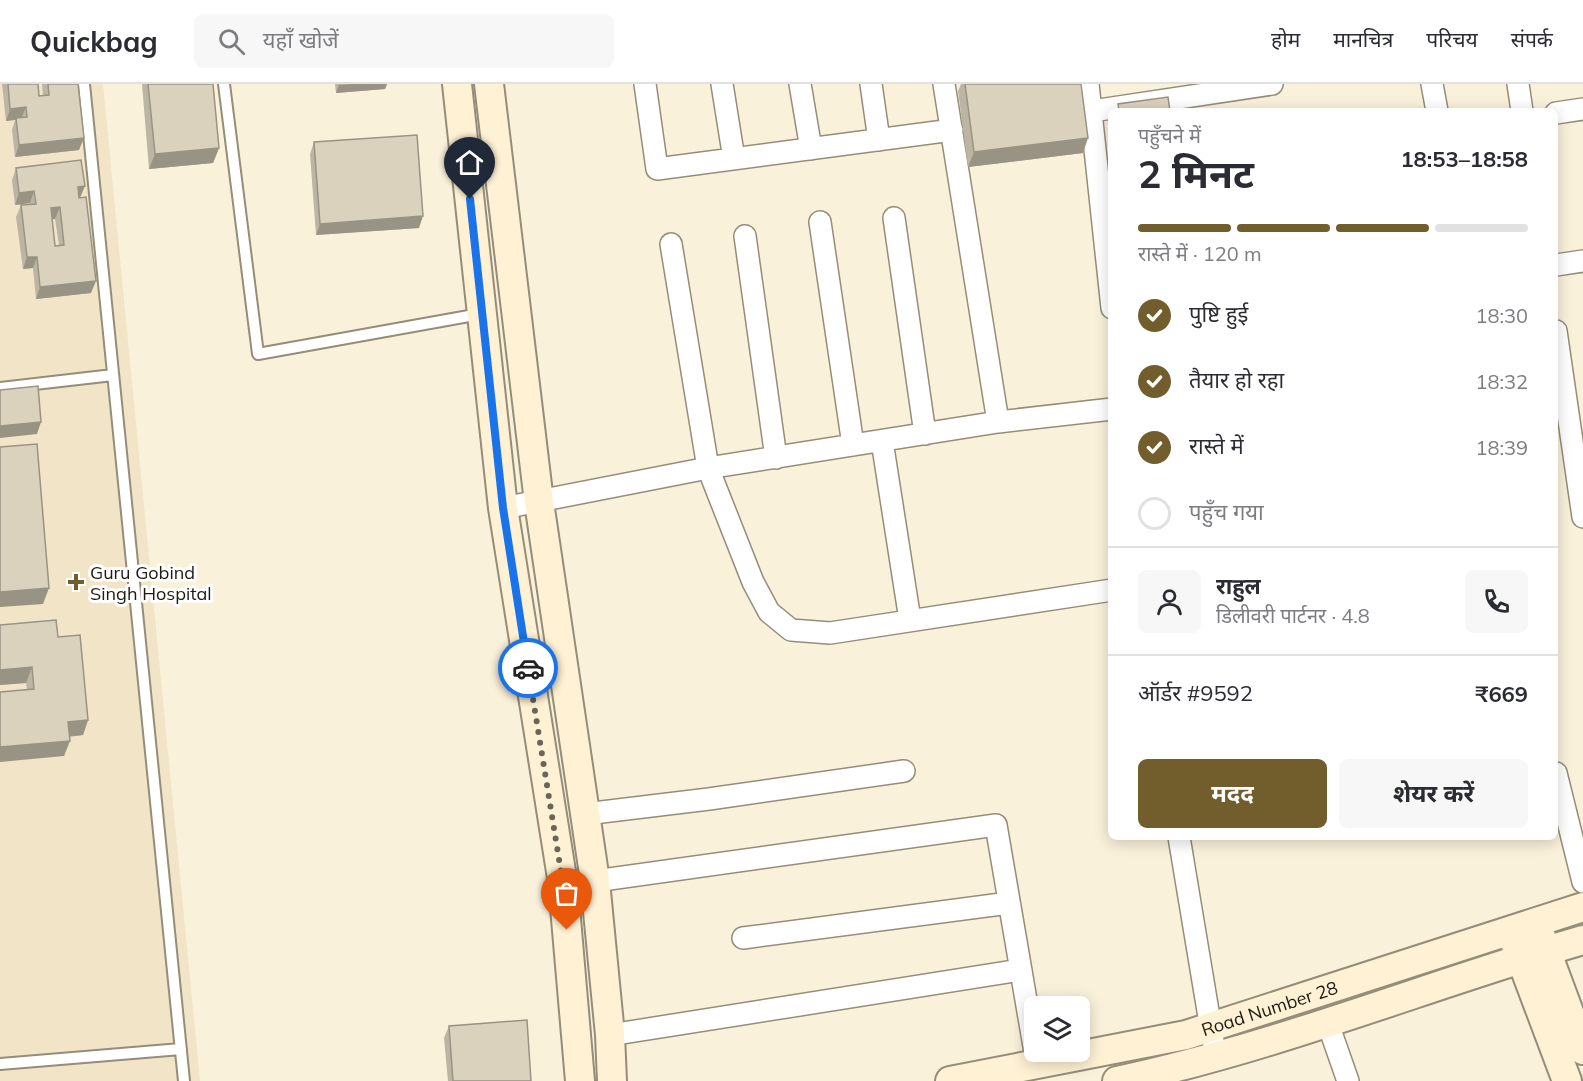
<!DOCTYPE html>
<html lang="hi">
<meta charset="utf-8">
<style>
body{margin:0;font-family:Mulish,"Noto Sans Devanagari",sans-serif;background:#f7f7f7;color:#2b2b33;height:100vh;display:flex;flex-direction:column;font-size:22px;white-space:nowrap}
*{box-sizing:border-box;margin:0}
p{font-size:20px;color:#7c7c81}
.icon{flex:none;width:33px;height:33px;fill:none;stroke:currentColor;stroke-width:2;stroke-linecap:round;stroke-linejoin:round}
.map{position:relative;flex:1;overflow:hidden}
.drawer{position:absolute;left:1108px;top:24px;width:450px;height:732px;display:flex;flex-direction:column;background:#fff;border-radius:9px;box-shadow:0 3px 15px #0003}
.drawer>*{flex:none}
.controls{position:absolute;left:1024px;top:912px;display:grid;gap:12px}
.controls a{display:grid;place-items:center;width:66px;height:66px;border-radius:9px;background:#fff;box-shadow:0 3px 15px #0003;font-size:30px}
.pin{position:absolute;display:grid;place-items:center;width:51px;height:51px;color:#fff;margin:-62px -26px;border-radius:50% 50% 50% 0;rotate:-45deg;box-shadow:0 0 6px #0007}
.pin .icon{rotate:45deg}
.courier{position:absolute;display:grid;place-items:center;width:60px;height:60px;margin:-30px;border:4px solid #1a73e8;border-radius:50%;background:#fff;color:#222;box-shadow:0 2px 8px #0007}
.headline em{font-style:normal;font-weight:700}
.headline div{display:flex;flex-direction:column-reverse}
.headline{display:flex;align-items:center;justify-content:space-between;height:102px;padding:0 30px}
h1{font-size:39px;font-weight:700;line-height:45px}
.bar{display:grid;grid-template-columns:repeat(4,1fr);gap:9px 6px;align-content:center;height:72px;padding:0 30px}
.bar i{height:8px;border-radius:4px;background:#e1e1e2}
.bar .on{background:#725e2d}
.bar p{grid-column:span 4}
.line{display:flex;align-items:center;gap:15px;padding:0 30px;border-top:2px solid #e1e1e2}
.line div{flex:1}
.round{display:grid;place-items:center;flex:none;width:63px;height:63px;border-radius:9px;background:#f7f7f7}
ol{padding:0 30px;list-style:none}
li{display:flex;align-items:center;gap:18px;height:66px}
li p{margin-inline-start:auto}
li .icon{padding:6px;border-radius:50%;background:#725e2d;color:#fff;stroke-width:4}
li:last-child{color:#7c7c81}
li i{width:33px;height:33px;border:3px solid #e1e1e2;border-radius:50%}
.button{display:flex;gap:12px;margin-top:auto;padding:12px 30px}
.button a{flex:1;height:69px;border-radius:9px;background:#725e2d;color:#fff;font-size:24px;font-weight:700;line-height:69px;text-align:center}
.button a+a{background:#f7f7f7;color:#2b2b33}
header{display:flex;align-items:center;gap:36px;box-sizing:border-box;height:84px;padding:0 30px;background:#fff;border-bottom:2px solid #e1e1e2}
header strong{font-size:28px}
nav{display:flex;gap:33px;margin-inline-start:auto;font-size:21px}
.search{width:420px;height:54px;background:#f7f7f7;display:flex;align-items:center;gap:15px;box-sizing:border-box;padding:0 21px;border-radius:9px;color:#7c7c81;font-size:22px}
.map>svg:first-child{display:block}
</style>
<header>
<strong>Quickbag</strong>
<div class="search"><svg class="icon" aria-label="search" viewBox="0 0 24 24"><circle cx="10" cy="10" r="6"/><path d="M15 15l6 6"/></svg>यहाँ खोजें</div>
<nav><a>होम</a><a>मानचित्र</a><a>परिचय</a><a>संपर्क</a></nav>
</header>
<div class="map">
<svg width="1583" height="997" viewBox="0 0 1583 997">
<rect width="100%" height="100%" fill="#faf1db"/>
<!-- built -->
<path fill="#f1e4c7" d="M0,0H103L200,997H0Z"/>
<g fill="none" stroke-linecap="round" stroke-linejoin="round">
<defs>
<path id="lane" d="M84,0L184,997
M224,0L258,270L480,230
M0,304L113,291
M0,980L181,965"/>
<path id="street" d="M645,0L657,85L952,46
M722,0L734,75
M800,0L811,65
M871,0L879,56
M944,0L998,338
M1088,0L1112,224
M1432,0L1437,27
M1518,0L1522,27
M1092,27L1272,0
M1556,29L1583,25
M894,134L925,350
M820,138L853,361
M745,152L776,374
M671,160L708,384L753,498L769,528L791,546L830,549L1112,506
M1556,181L1583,177
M1556,247L1583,433
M882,357L910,536
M503,424L708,384L998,338L1112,325
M1556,689L1583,798
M585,730L709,715L904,687
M1179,753L1213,957
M595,797L996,741L1037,980
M743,854L1009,819
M1327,937L1348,997
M610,951L1021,886"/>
<g id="secondary">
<path d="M457,0L503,424L563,800L580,997"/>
<path d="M489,0L539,418L595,797L610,951L612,997"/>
<path d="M1540,850L1583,966"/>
<path d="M1514,856L1567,997"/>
<path id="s1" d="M950,997L1186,951L1583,823"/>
<path d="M1117,997C1274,964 1428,901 1583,856"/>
</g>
</defs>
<!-- lane casing -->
<use href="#lane" stroke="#958d79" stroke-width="14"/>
<!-- street casing -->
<use href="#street" stroke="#958d79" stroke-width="24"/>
<!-- secondary casing -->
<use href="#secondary" stroke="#958d79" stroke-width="32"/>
<!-- lane -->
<use href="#lane" stroke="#fff" stroke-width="10"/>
<!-- street -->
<use href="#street" stroke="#fff" stroke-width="21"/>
<!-- secondary -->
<use href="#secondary" stroke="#fef1d4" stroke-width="28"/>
</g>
<!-- wall -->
<path fill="#bcb5a3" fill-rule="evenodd" d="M2,0H38L39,12H43L42,0H78L79,66L15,73L12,46L15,36L6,37Z
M142,0H213L219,64L213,79L149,85Z
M335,0H387L385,5L336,9Z
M961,0H1081L1083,69L968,83L958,7Z
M314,58L419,144L316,151L310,70Z
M16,84L81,114L91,209L36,215L33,184L23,185L16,133L21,121L30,120V119L15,121L12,96ZM52,135H55L59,161L55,162Z
M58,553L88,636L83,651L69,653L64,672L27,605L26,599L0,601Z
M449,942L531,997H448L444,954Z"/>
<!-- shaded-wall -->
<path fill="#999384" d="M353,0H387L385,5L336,9L339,1Z
M26,23L21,35L6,37L10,25Z
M84,54L79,66L15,73L19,61Z
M1088,54L1083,69L968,83L974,68Z
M219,64L213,79L149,85L155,70Z
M85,102L80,114L74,115L78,103Z
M34,107L30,119L15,121L19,109Z
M60,123L55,135L46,136L51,124Z
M423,132L419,144L316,151L320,140Z
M27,173H37L33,184L23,185Z
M96,197L91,209L36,215L40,203Z
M41,338L37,350L0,354V342Z
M49,504L43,520L0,523V508Z
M32,583L26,599L0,601V586Z
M88,636L83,651L62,653L68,638Z
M70,657L64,672L0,678V663Z"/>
<!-- building -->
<path fill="#dbd2bd" stroke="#999384" stroke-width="1.5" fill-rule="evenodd" d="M8,0H38L39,12L49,11L48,0H78L84,54L19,61L16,34L27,33L26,23L10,25Z
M148,0H213L219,64L155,70Z
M965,0H1081L1088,54L974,68Z
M1168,13L1170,27H1119L1118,20Z
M417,51L423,132L320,140L314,58Z
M81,76L85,102L78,103L79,114L86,113L96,197L40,203L37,173H27L21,121L36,120L34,107L19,109L16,84ZM60,123L64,161L55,162L51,124Z
M38,302L41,338L0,342V306Z
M37,360L49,504L0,508V363Z
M56,536L58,553L80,551L88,636L68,638L70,657L0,663V608L34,605L32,583L0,586V541Z
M527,936L531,997H453L449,942Z"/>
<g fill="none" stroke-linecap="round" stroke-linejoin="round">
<!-- done -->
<path stroke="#6a6558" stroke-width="6" stroke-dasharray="0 10.8" d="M528,584L563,800L567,846"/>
<!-- route -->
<path stroke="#1a73e8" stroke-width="8" d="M470,115L503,424L528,584"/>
</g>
<!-- markers -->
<path fill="#725e2d" stroke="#fff" stroke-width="2" d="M73 489h6v6h6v6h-6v6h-6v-6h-6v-6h6z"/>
<g text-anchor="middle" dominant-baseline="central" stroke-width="6" stroke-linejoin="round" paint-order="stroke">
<!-- poi labels -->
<g font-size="18" fill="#1d1a12" stroke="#fff" text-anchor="start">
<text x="90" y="488">Guru Gobind<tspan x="90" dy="21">Singh Hospital</tspan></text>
</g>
<!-- street labels -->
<g font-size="18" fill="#1d1a12" stroke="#fff">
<text stroke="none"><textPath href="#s1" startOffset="328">Road Number 28</textPath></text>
</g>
</g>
</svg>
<div class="controls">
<a><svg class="icon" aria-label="layers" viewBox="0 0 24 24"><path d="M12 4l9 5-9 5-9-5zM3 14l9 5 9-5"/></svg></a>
</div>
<div class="pin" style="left:567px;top:846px;background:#ea580c"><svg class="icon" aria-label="bag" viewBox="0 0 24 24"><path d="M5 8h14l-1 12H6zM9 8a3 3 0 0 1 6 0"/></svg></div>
<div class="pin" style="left:470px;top:115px;background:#1f2937"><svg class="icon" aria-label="home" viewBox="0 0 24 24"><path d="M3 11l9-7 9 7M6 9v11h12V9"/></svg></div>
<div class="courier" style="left:528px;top:584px"><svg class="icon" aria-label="car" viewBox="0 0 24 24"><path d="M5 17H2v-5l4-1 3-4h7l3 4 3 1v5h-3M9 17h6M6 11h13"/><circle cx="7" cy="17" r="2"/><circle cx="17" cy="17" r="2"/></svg></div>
<section class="drawer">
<div class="headline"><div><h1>2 मिनट</h1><p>पहुँचने में</p></div><em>18:53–18:58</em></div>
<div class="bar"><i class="on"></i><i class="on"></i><i class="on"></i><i></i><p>रास्ते में · 120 m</p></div>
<ol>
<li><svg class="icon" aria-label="check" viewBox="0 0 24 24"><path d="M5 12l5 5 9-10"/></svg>पुष्टि हुई<p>18:30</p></li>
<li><svg class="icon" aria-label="check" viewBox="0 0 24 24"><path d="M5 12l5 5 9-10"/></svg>तैयार हो रहा<p>18:32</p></li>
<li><svg class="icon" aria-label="check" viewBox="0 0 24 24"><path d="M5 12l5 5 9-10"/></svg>रास्ते में<p>18:39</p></li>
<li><i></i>पहुँच गया</li>
</ol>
<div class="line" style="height:108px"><a class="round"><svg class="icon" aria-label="person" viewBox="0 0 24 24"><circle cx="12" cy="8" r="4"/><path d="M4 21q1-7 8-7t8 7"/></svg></a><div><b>राहुल</b><p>डिलीवरी पार्टनर · 4.8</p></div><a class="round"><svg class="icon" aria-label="phone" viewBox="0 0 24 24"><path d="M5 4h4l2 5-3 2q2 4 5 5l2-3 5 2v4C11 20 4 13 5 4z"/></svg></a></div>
<div class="line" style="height:78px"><div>ऑर्डर #9592</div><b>₹669</b></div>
<div class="button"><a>मदद</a><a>शेयर करें</a></div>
</section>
</div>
